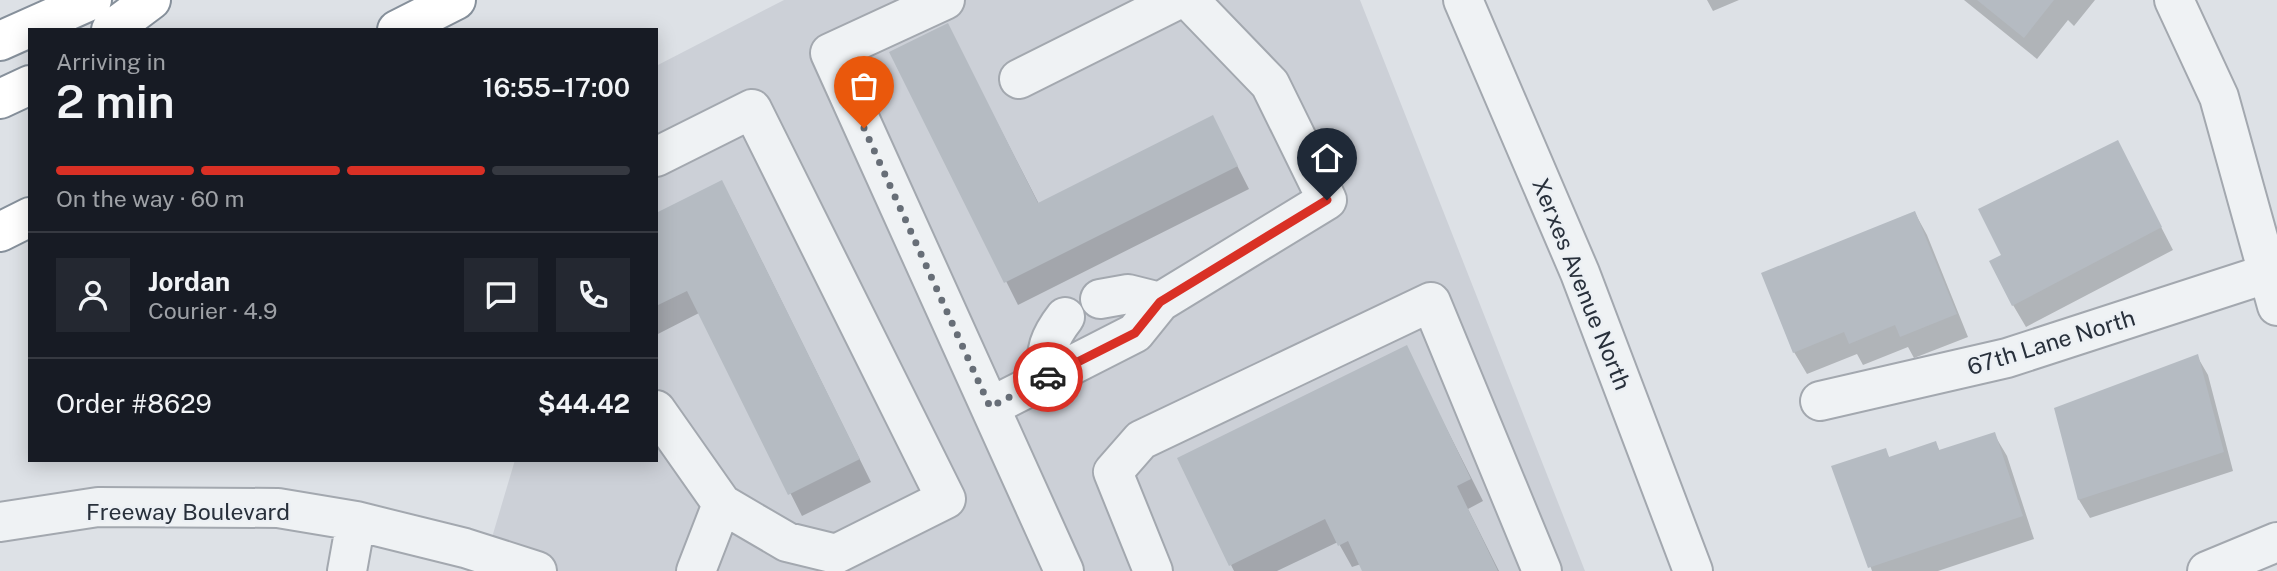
<!DOCTYPE html>
<meta charset="utf-8">
<style>
body{margin:0;font-family:"Public Sans",sans-serif;background:#242831;color:#f1f3f6;height:100vh;display:flex;flex-direction:column;font-size:26px;white-space:nowrap}
*{box-sizing:border-box;margin:0}
p{font-size:23px;color:#9ea1a6}
.icon{flex:none;width:38px;height:38px;fill:none;stroke:currentColor;stroke-width:2;stroke-linecap:round;stroke-linejoin:round}
.map{position:relative;flex:1;overflow:hidden}
.details{position:absolute;left:28px;top:28px;width:630px;height:434px;display:flex;flex-direction:column;background:#171b24;border-radius:0px;box-shadow:0 4px 18px #0003}
.details>*{flex:none}
.pin{position:absolute;display:grid;place-items:center;width:60px;height:60px;color:#fff;margin:-72px -30px;border-radius:50% 50% 50% 0;rotate:-45deg;box-shadow:0 0 7px #0007}
.pin .icon{rotate:45deg}
.courier{position:absolute;display:grid;place-items:center;width:70px;height:70px;margin:-35px;border:5px solid #d93025;border-radius:50%;background:#fff;color:#222;box-shadow:0 2px 9px #0007}
.headline em{font-style:normal;font-weight:600}
.headline div{display:flex;flex-direction:column-reverse}
.headline{display:flex;align-items:center;justify-content:space-between;height:119px;padding:0 28px}
h1{font-size:46px;font-weight:600;line-height:52px}
.bar{display:grid;grid-template-columns:repeat(4,1fr);gap:10px 7px;align-content:center;height:84px;padding:0 28px}
.bar i{height:9px;border-radius:5px;background:#363941}
.bar .active{background:#d93025}
.bar p{grid-column:span 4}
.line{display:flex;align-items:center;gap:18px;padding:0 28px;border-top:2px solid #363941}
.line div{flex:1}
.round{display:grid;place-items:center;flex:none;width:74px;height:74px;border-radius:0px;background:#242831}
.map>svg:first-child{display:block}
</style>
<div class="map">
<svg width="2277" height="571" viewBox="0 0 2277 571">
<rect width="100%" height="100%" fill="#dde1e6"/>
<!-- built -->
<path fill="#ccd0d7" d="M784,0H1360L1585,571H482L515,460H656V66Z"/>
<!-- shadow -->
<path fill="#0003" d="M1707,0H1739L1713,11Z
M1964,0H2095L2074,26L2068,20L2037,59Z
M947,25L1039,204L1213,118L1249,189L1018,305L891,52Z
M2117,142L2173,250L2026,327L2013,305L2003,255Z
M734,205L871,482L802,516L699,313L656,335V215Z
M1915,213L1927,235L1968,337L1914,358L1908,347L1863,365L1857,354L1807,374L1794,352Z
M1406,348L1483,501L1468,509L1499,571H1364L1361,564L1352,567L1338,542L1277,571H1234L1231,565Z
M2197,356L2208,375L2233,471L2090,518L2079,500L2056,409Z
M1994,434L2007,456L2034,539L1938,571H1872L1856,524L1885,450L1890,459L1936,443L1940,452Z"/>
<!-- building -->
<path fill="#b5bbc2" d="M1977,0H2054L2024,38Z
M948,23L1038,203L1213,115L1238,166L1004,283L889,52Z
M2118,140L2162,227L2012,306L1989,261L2001,255L1978,209Z
M722,180L860,459L788,495L687,291L656,306V213Z
M1915,211L1957,314L1900,337L1895,325L1849,344L1844,332L1793,353L1761,273Z
M1407,345L1471,479L1457,486L1498,571H1362L1348,541L1338,546L1325,519L1229,566L1177,458Z
M2198,354L2224,452L2078,500L2054,408Z
M1995,432L2023,516L1868,568L1831,466L1886,448L1889,457L1936,441L1939,450Z"/>
<g fill="none" stroke-linecap="round" stroke-linejoin="round">
<defs>
<path id="minor" d="M945,0L830,53L1064,571
M1463,0L1580,273L1693,571
M2174,0L2219,97L2277,306
M1019,79L1177,0
M656,157L752,109L946,499L836,554L787,542L722,504L656,410
M1100,299L1128,294L1160,302
M1049,377C1042,353 1051,335 1065,317
M1820,401L2007,358L2269,273L2277,268
M990,407L1135,333L1160,302L1327,200L1270,84L1189,0
M0,522L98,507L278,508L356,521L465,548L537,571
M347,571L356,521
M696,571L722,504
M1153,571L1113,472L1141,440L1431,302L1542,571
M2207,571L2277,542"/>
<path id="highway" d="M111,30L151,0
M397,30L456,0
M0,41L92,0
M0,99L30,85
M0,232L30,217"/>
</defs>
<!-- minor casing -->
<use href="#minor" stroke="#a3a8af" stroke-width="42"/>
<!-- highway casing -->
<use href="#highway" stroke="#86909b" stroke-width="42"/>
<!-- minor -->
<use href="#minor" stroke="#eff2f4" stroke-width="38"/>
<!-- highway -->
<use href="#highway" stroke="#fff" stroke-width="38"/>
</g>
<g fill="none" stroke-linecap="round" stroke-linejoin="round">
<!-- done -->
<path stroke="#676e77" stroke-width="7" stroke-dasharray="0 12.6" d="M864,128L990,407L1048,377"/>
<!-- route -->
<path stroke="#d93025" stroke-width="9" d="M1048,377L1135,333L1160,302L1327,200"/>
</g>
<g text-anchor="middle" dominant-baseline="central" stroke-width="5" stroke-linejoin="round" paint-order="stroke">
<!-- street labels -->
<g font-size="23" fill="#28303b" stroke="#ecf0f4">
<text transform="translate(1582 284) rotate(68)">Xerxes Avenue North</text>
<text transform="translate(2051 342) rotate(-17)">67th Lane North</text>
<text x="188" y="511">Freeway Boulevard</text>
</g>
</g>
</svg>
<div class="pin" style="left:864px;top:128px;background:#ea580c"><svg class="icon" aria-label="bag" viewBox="0 0 24 24"><path d="M5 8h14l-1 12H6zM9 8a3 3 0 0 1 6 0"/></svg></div>
<div class="pin" style="left:1327px;top:200px;background:#1f2937"><svg class="icon" aria-label="home" viewBox="0 0 24 24"><path d="M3 11l9-7 9 7M6 9v11h12V9"/></svg></div>
<div class="courier" style="left:1048px;top:377px"><svg class="icon" aria-label="car" viewBox="0 0 24 24"><path d="M5 17H2v-5l4-1 3-4h7l3 4 3 1v5h-3M9 17h6M6 11h13"/><circle cx="7" cy="17" r="2"/><circle cx="17" cy="17" r="2"/></svg></div>
<section class="details">
<div class="headline"><div><h1>2 min</h1><p>Arriving in</p></div><em>16:55–17:00</em></div>
<div class="bar"><i class="active"></i><i class="active"></i><i class="active"></i><i></i><p>On the way · 60 m</p></div>
<div class="line" style="height:126px"><a class="round"><svg class="icon" aria-label="person" viewBox="0 0 24 24"><circle cx="12" cy="8" r="4"/><path d="M4 21q1-7 8-7t8 7"/></svg></a><div><b>Jordan</b><p>Courier · 4.9</p></div><a class="round"><svg class="icon" aria-label="chat" viewBox="0 0 24 24"><path d="M4 5h16v11H9l-5 4z"/></svg></a><a class="round"><svg class="icon" aria-label="phone" viewBox="0 0 24 24"><path d="M5 4h4l2 5-3 2q2 4 5 5l2-3 5 2v4C11 20 4 13 5 4z"/></svg></a></div>
<div class="line" style="height:91px"><div>Order #8629</div><b>$44.42</b></div>
</section>
</div>
